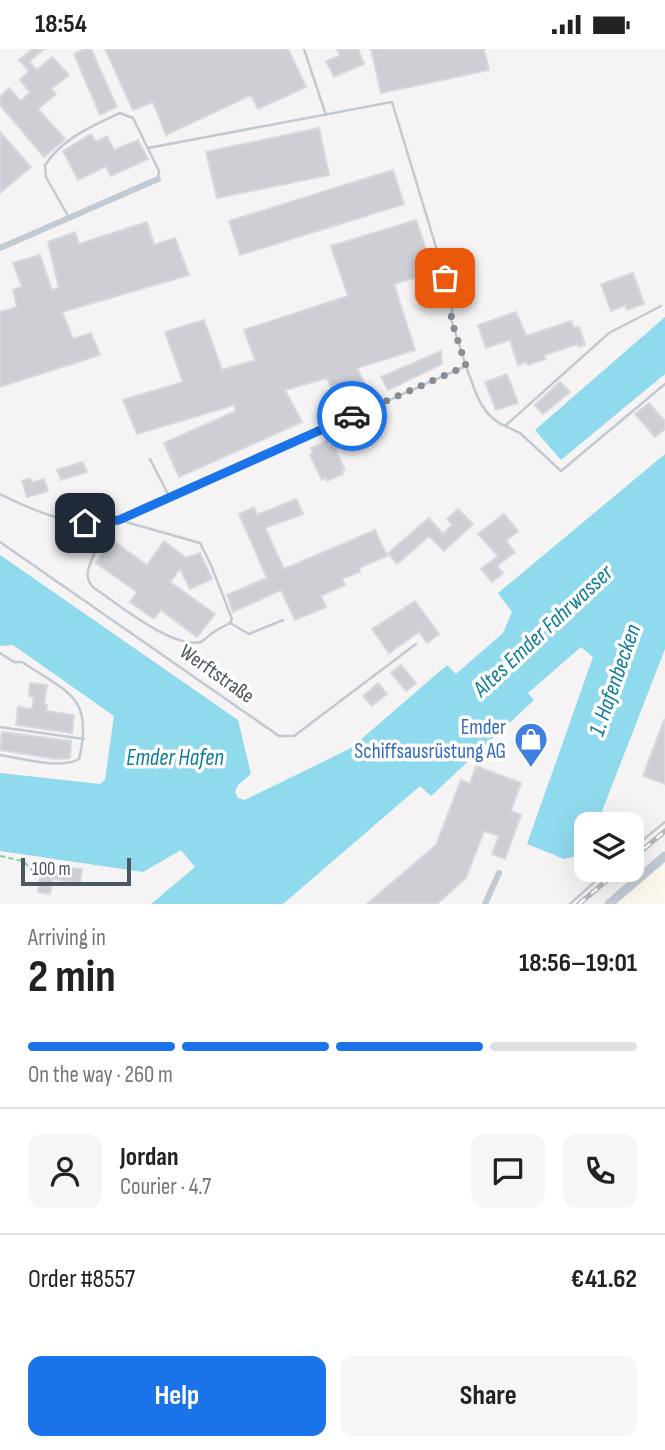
<!DOCTYPE html>
<meta charset="utf-8">
<style>
body{margin:0;font-family:"Sofia Sans Condensed",sans-serif;background:#f6f6f6;color:#222;height:100vh;display:flex;flex-direction:column;font-size:26px;white-space:nowrap}
*{box-sizing:border-box;margin:0}
p{font-size:23px;color:#767676}
.icon{flex:none;width:38px;height:38px;fill:none;stroke:currentColor;stroke-width:2;stroke-linecap:round;stroke-linejoin:round}
.map{position:relative;height:855px;overflow:hidden}
.drawer{display:flex;flex-direction:column;background:#fff;flex:1}
.drawer>*{flex:none}
.controls{position:absolute;left:574px;top:763px;display:grid;gap:14px}
.controls a{display:grid;place-items:center;width:70px;height:70px;border-radius:14px;background:#fff;box-shadow:0 7px 28px #0002;font-size:35px}
.scale{position:absolute;left:21px;bottom:18px;width:110px;box-sizing:border-box;padding-left:7px;border:4px solid #4a5661;border-top:0;font-size:19px;line-height:24px;white-space:nowrap;color:#4a5661;-webkit-text-stroke:5px #fff;paint-order:stroke}
.pin{position:absolute;display:grid;place-items:center;width:60px;height:60px;color:#fff;margin:-30px;border-radius:14px;box-shadow:0 4px 10px #0006}
.courier{position:absolute;display:grid;place-items:center;width:70px;height:70px;margin:-35px;border:5px solid #1a73e8;border-radius:50%;background:#fff;color:#222;box-shadow:0 2px 9px #0007}
.head em{font-style:normal;font-weight:700}
.head div{display:flex;flex-direction:column-reverse}
.head{display:flex;align-items:center;justify-content:space-between;height:119px;padding:0 28px}
h1{font-size:46px;font-weight:700;line-height:52px}
.bar{display:grid;grid-template-columns:repeat(4,1fr);gap:10px 7px;align-content:center;height:84px;padding:0 28px}
.bar i{height:9px;border-radius:5px;background:#e0e0e0}
.bar .active{background:#1a73e8}
.bar p{grid-column:span 4}
.line{display:flex;align-items:center;gap:18px;padding:0 28px;border-top:2px solid #e0e0e0}
.line div{flex:1}
.round{display:grid;place-items:center;flex:none;width:74px;height:74px;border-radius:14px;background:#f6f6f6}
.action{display:flex;gap:14px;margin-top:auto;padding:14px 28px}
.action a{flex:1;height:80px;border-radius:14px;background:#1a73e8;color:#fff;font-size:28px;font-weight:700;line-height:80px;text-align:center}
.action a+a{background:#f6f6f6;color:#222}
.status{display:flex;justify-content:space-between;align-items:center;height:49px;padding:0 35px;background:#fff;direction:ltr}
.status svg{height:19px;fill:currentColor}
.map>svg:first-child{display:block}
</style>
<div class="status"><b>18:54</b><svg viewBox="0 0 49 12"><path d="M0 12V9h3v3zM5 12V6h3v6zM10 12V3h3v9zM15 12V0h3v12zM26 1h20v11H26zM47 4h2v5h-2z"/></svg></div>
<div class="map">
<svg width="665" height="855" viewBox="0 0 665 855">
<rect width="100%" height="100%" fill="#f5f3f3"/>
<!-- commercial -->
<path fill="#fdf9ef" d="M665,810V855H613Z"/>
<!-- water -->
<path fill="#90daee" d="M665,268V325L561,411L535,381Z
M665,405V600L597,775H586V805L564,810L527,795L593,608L581,598L528,644L534,651L431,747L420,737L283,855H151L195,818L181,801L143,823L0,802V724L100,735L105,731L114,667L13,596L0,597V506L238,671L251,725L238,736L235,743L238,749L245,751L351,699L447,616L456,625L503,584L512,563L498,544Z"/>
<!-- building -->
<path fill="#cdcfd5" stroke="#d7d9de" stroke-width="2" d="M32,0H44L29,13L37,21L52,8L69,26L51,40L56,45L38,60L65,90L44,108L0,56V48L9,39L21,52L30,43L20,31L29,22L19,11Z
M85,0H91L117,58L100,66L74,5Z
M105,0H288L306,38L258,60L251,46L166,86L153,53L133,61Z
M337,0H358L364,15L334,28L326,12L340,7Z
M371,0H484L489,21L381,44Z
M319,79L329,126L217,149L206,103Z
M0,83L31,118L0,144Z
M91,85L96,93L107,87L114,101L138,91L148,110L111,127L106,117L78,131L63,102Z
M393,121L404,155L240,206L229,172Z
M416,171L434,223L394,235L415,301L357,319L368,342L339,355L327,329L285,341L302,373L179,428L164,394L236,362L234,356L137,385L123,351L183,333L165,283L204,271L222,321L255,311L244,281L348,247L331,197Z
M147,173L154,196L175,189L189,226L62,263L73,290L91,284L100,306L0,338V263L17,258L13,241L22,238L13,214L40,206L52,241L59,239L48,193L75,183L79,195Z
M633,224L644,255L627,261L626,256L611,262L601,235Z
M516,263L526,287L571,272L574,279L579,278L585,296L579,298L578,295L544,306L546,310L528,316L527,313L518,316L510,291L486,299L478,276Z
M441,302L442,315L388,341L381,328Z
M507,325L518,354L496,361L485,333Z
M560,333L570,343L543,365L535,356Z
M649,354L665,372V380L655,388L635,365Z
M327,392L329,397L333,395L345,421L342,422L343,425L327,432L326,429L322,431L310,406L313,404L311,399Z
M83,413L87,423L61,431L57,421Z
M30,429L32,434L44,430L48,442L27,448L22,432Z
M296,450L303,465L265,479L284,520L375,481L387,507L359,519L360,523L342,530L345,536L321,547L326,558L295,571L281,541L233,563L227,546L267,529L239,465L254,458L257,466Z
M458,460L473,475L444,502L429,487L397,515L388,504L429,469L443,485L452,476L447,470Z
M504,465L518,482L506,492L515,503L497,517L503,524L492,533L481,520L498,507L478,485Z
M112,491L147,516L164,492L186,509L200,504L212,530L190,540L180,520L170,533L215,565L197,588L161,561L154,570L130,553L137,543L96,514Z
M415,552L439,585L427,594L419,583L389,604L372,580Z
M401,616L416,634L406,642L391,624Z
M30,634L47,636L44,656H47L46,662L74,666L72,684L16,676L18,658L32,660L34,648L29,647Z
M378,634L387,645L372,657L363,647Z
M664,671L665,672V735L643,727Z
M2,683L71,692L70,709L56,710L0,701Z
M476,717L521,734L511,762L521,766L505,810L492,805L499,787L484,782L466,829L437,855H367L436,796L461,731L470,735Z
M42,815L82,820L80,834L53,830L50,845L38,843Z"/>
<g fill="none" stroke-linecap="round" stroke-linejoin="round">
<!-- path -->
<path stroke="#7ad0a6" stroke-width="2" stroke-dasharray="5 3.5" stroke-linecap="butt" d="M0,807L23,812L35,824"/>
<!-- lane -->
<path stroke="#c1cad2" stroke-width="2.5" d="M304,0L326,66
M148,99L392,53L453,254L451,270L466,317
M68,167L46,128L45,116C63,89 92,77 120,64L133,69L159,122L158,130
M505,377L520,384L561,422L665,335
M150,410L170,449
M0,445C43,466 70,478 119,471L466,317C475,341 480,366 505,377L609,284L661,257
M99,474C99,480 100,486 99,491C97,507 78,525 94,539C118,555 172,600 201,593L215,582L230,574L232,570L211,516L200,494L119,471
M0,493L279,687H294L416,595
M230,574L249,585L283,571
M0,604L14,613H22C68,644 94,647 79,710C61,721 21,709 0,706
M0,678L84,690
M632,800L665,773
M570,855L608,821"/>
<!-- street -->
<path stroke="#c1cad2" stroke-width="6" d="M0,199L158,130
M485,855L499,824"/>
<!-- secondary -->
<path stroke="#c1cbd6" stroke-width="9" d="M609,855L665,807"/>
<defs>
<path id="rail" d="M632,810L665,782
M579,855L619,821"/>
</defs>
<!-- rail casing -->
<use href="#rail" stroke="#b5b8bd" stroke-width="5"/>
<!-- rail -->
<use href="#rail" stroke="#fff" stroke-width="2.5" stroke-dasharray="8" stroke-linecap="butt"/>
</g>
<g fill="none" stroke-linecap="round" stroke-linejoin="round">
<!-- done -->
<path stroke="#868d94" stroke-width="7" stroke-dasharray="0 12.6" d="M352,367L466,317L451,270L453,254L445,229"/>
<!-- route -->
<path stroke="#1a73e8" stroke-width="9" d="M85,474L119,471L352,367"/>
</g>
<!-- icons -->
<defs>
<symbol id="shop-pin" viewBox="-11 -11 22 30"><path d="M0 17L-7.5 6A9.5 9.5 0 1 1 7.5 6Z" fill="#3f7fe0" stroke="#fff"/><path d="M-5-2.5h2.3a2.7 3.5 0 0 1 5.4 0H5L5.5 6h-11ZM-1.5-2.5h3a1.5 2.3 0 0 0-3 0Z" fill="#fff"/></symbol>
</defs>
<g fill-rule="evenodd">
<use href="#shop-pin" x="512" y="671" width="38" height="52"/>
</g>
<g text-anchor="middle" dominant-baseline="central" stroke-width="7" stroke-linejoin="round" paint-order="stroke">
<!-- street labels -->
<g font-size="21" fill="#4a5661" stroke="#fff">
<text transform="translate(217 625) rotate(35)">Werftstraße</text>
</g>
<!-- shop labels -->
<g font-size="21" fill="#366cbe" stroke="#fff" text-anchor="end">
<text x="506" y="678">Emder<tspan x="506" dy="24">Schiffsausrüstung AG</tspan></text>
</g>
<!-- water labels -->
<g font-size="23" font-style="italic" fill="#0c7c9b" stroke="#fff">
<text transform="translate(543 582) rotate(-43)">Altes Emder Fahrwasser</text>
<text transform="translate(615 631) rotate(-71)">1. Hafenbecken</text>
<text x="175" y="709">Emder Hafen</text>
</g>
</g>
</svg>
<div class="controls">
<a><svg class="icon" aria-label="layers" viewBox="0 0 24 24"><path d="M12 4l9 5-9 5-9-5zM3 14l9 5 9-5"/></svg></a>
</div>
<div class="scale">100 m</div>
<div class="pin" style="left:445px;top:229px;background:#ea580c"><svg class="icon" aria-label="bag" viewBox="0 0 24 24"><path d="M5 8h14l-1 12H6zM9 8a3 3 0 0 1 6 0"/></svg></div>
<div class="pin" style="left:85px;top:474px;background:#1f2937"><svg class="icon" aria-label="home" viewBox="0 0 24 24"><path d="M3 11l9-7 9 7M6 9v11h12V9"/></svg></div>
<div class="courier" style="left:352px;top:367px"><svg class="icon" aria-label="car" viewBox="0 0 24 24"><path d="M5 17H2v-5l4-1 3-4h7l3 4 3 1v5h-3M9 17h6M6 11h13"/><circle cx="7" cy="17" r="2"/><circle cx="17" cy="17" r="2"/></svg></div>
</div>
<section class="drawer">
<div class="head"><div><h1>2 min</h1><p>Arriving in</p></div><em>18:56–19:01</em></div>
<div class="bar"><i class="active"></i><i class="active"></i><i class="active"></i><i></i><p>On the way · 260 m</p></div>
<div class="line" style="height:126px"><a class="round"><svg class="icon" aria-label="person" viewBox="0 0 24 24"><circle cx="12" cy="8" r="4"/><path d="M4 21q1-7 8-7t8 7"/></svg></a><div><b>Jordan</b><p>Courier · 4.7</p></div><a class="round"><svg class="icon" aria-label="chat" viewBox="0 0 24 24"><path d="M4 5h16v11H9l-5 4z"/></svg></a><a class="round"><svg class="icon" aria-label="phone" viewBox="0 0 24 24"><path d="M5 4h4l2 5-3 2q2 4 5 5l2-3 5 2v4C11 20 4 13 5 4z"/></svg></a></div>
<div class="line" style="height:91px"><div>Order #8557</div><b>€41.62</b></div>
<div class="action"><a>Help</a><a>Share</a></div>
</section>
